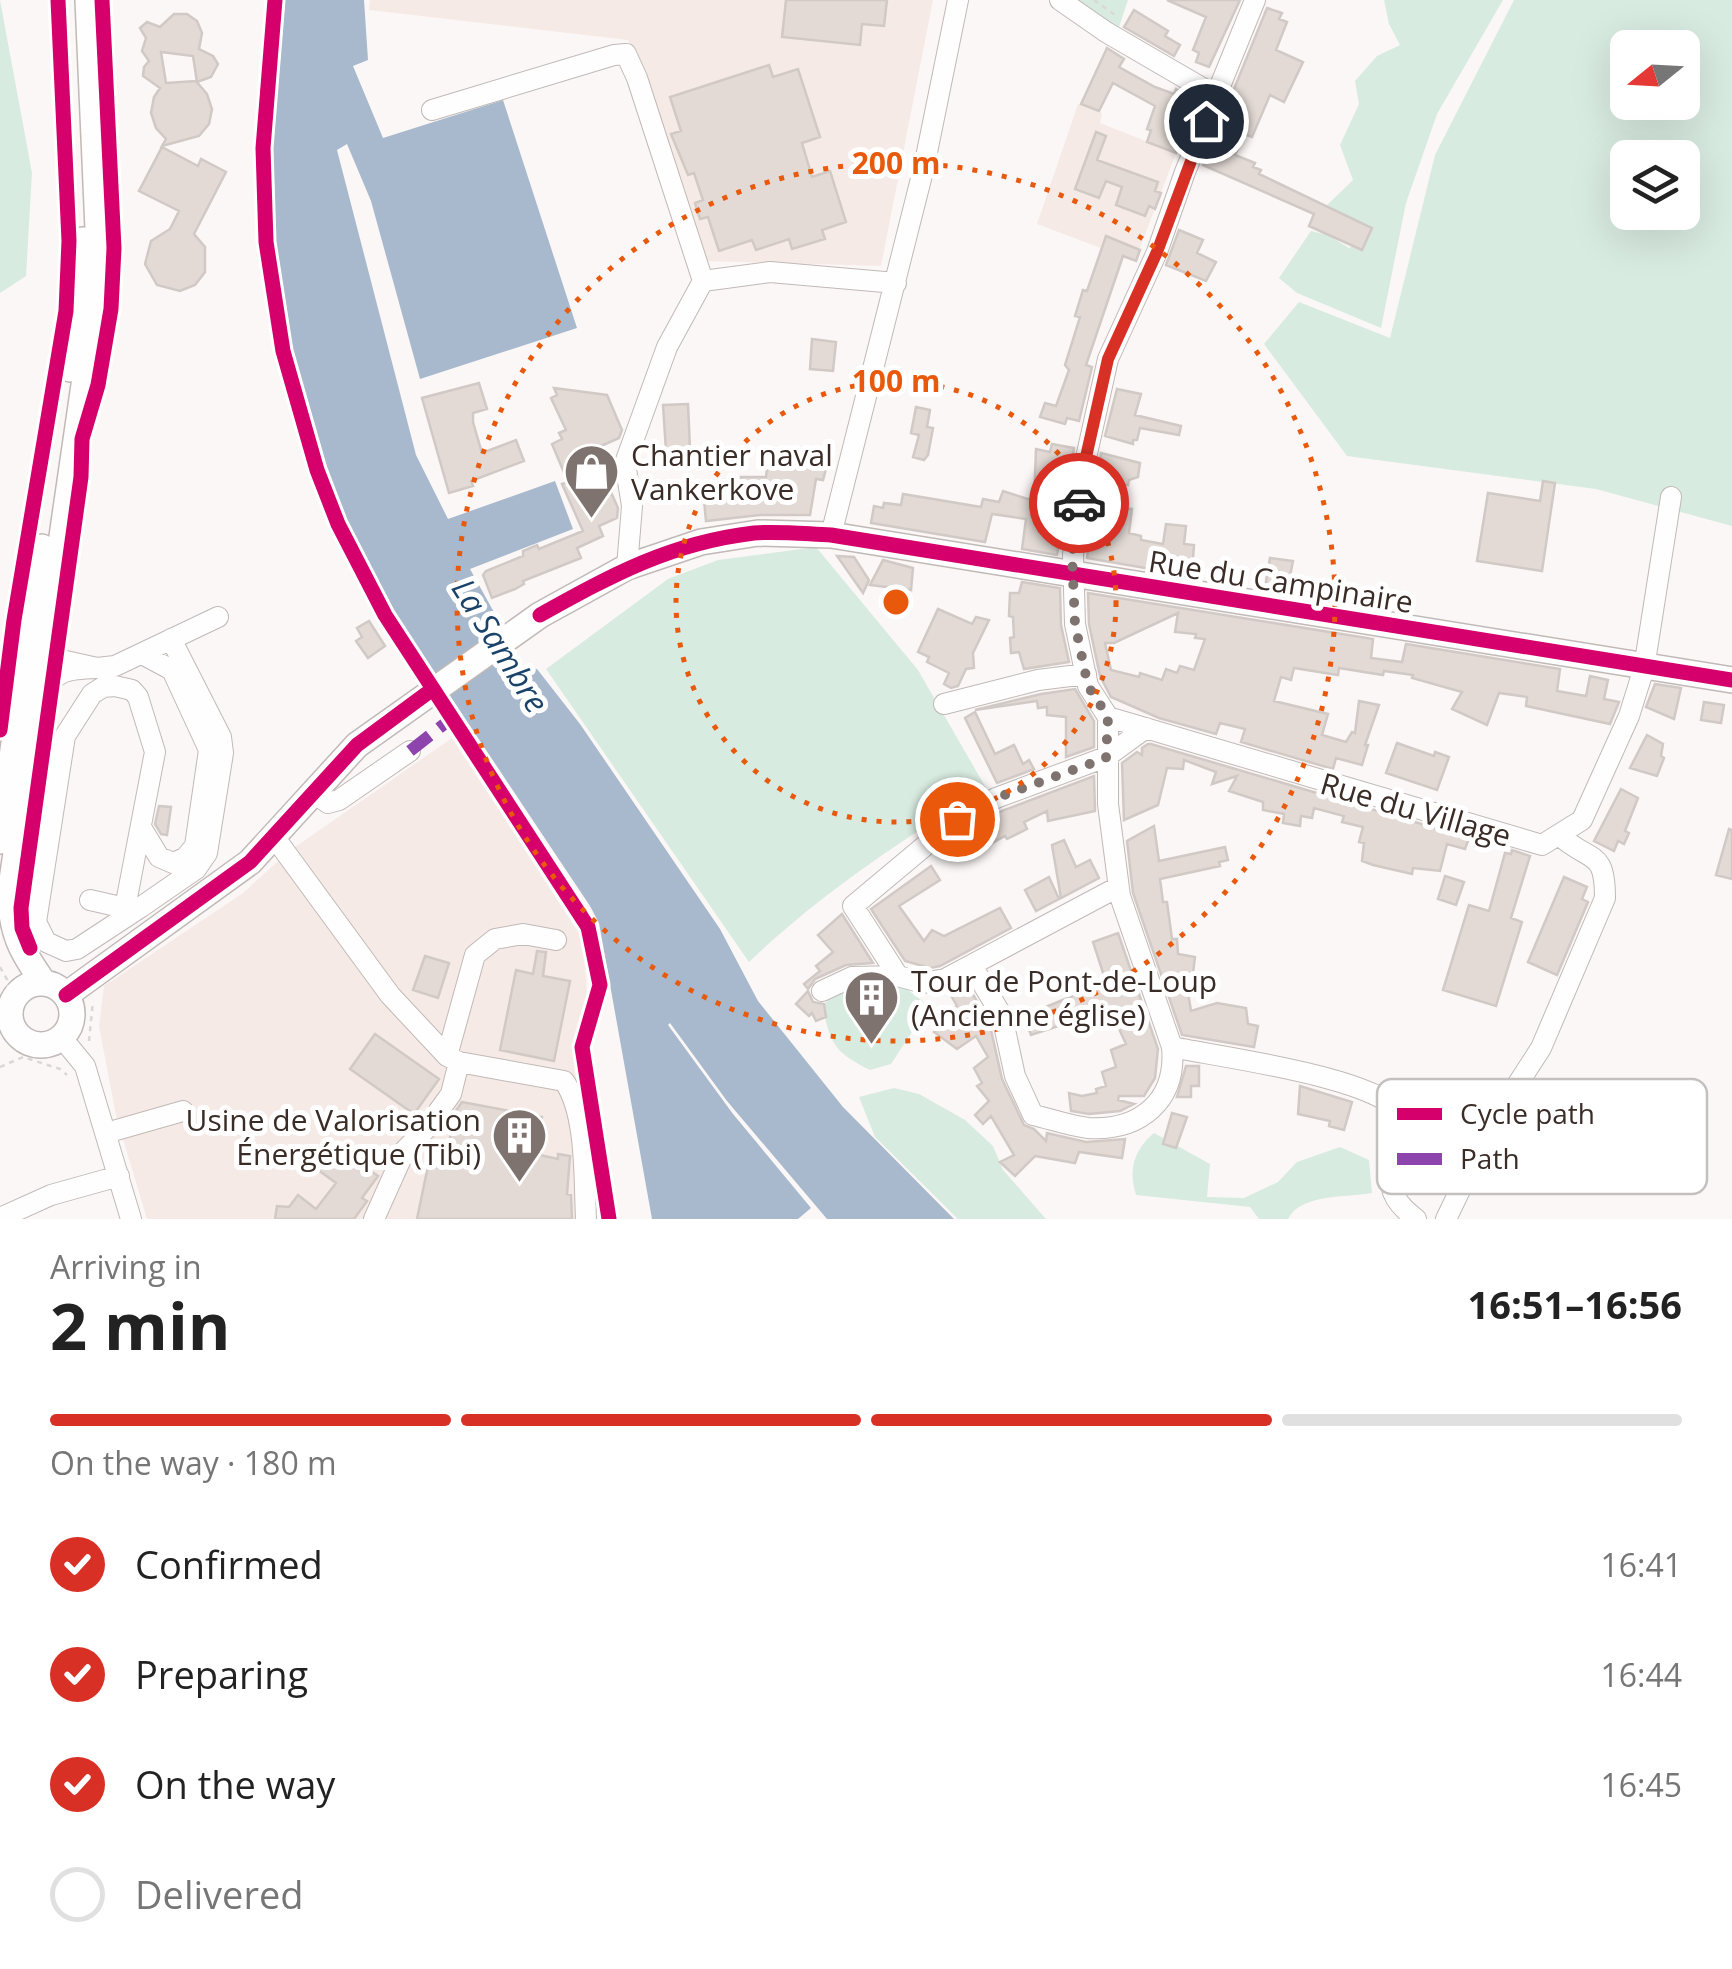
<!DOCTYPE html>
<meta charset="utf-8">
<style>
body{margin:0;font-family:"Open Sans",sans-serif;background:#f6f6f6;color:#222;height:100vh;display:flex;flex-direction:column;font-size:38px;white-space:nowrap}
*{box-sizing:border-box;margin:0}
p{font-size:32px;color:#767676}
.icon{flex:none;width:55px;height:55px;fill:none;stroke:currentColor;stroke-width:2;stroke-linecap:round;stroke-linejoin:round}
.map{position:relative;height:1219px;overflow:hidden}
.drawer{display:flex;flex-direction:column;background:#fff;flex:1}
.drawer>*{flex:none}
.needle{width:65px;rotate:252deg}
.buttons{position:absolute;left:1610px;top:30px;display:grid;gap:20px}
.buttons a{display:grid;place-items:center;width:90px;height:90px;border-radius:15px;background:#fff;box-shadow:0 10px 40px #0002;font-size:50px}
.pin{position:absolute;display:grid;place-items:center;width:85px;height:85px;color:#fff;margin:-42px;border:5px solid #fff;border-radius:50%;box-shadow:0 2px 10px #0007}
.courier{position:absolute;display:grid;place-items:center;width:100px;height:100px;margin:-50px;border:8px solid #d93025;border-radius:50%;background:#fff;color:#222;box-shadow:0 2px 12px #0007}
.headline em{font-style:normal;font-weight:700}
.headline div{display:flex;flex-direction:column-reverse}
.headline{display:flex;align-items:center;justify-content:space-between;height:170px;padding:0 50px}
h1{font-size:65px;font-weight:700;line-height:75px}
.bar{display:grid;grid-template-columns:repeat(4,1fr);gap:15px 10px;align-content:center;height:120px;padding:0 50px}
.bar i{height:12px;border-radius:8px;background:#e0e0e0}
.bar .active{background:#d93025}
.bar p{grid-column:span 4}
ol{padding:0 50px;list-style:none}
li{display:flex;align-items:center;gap:30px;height:110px}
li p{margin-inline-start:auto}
li .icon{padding:10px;border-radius:50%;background:#d93025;color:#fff;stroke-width:4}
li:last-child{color:#767676}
li i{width:55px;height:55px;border:5px solid #e0e0e0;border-radius:50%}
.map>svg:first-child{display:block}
</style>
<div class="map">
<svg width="1732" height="1219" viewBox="0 0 1732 1219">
<rect width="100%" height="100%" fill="#fbf7f6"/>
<!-- built -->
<path fill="#f6eae6" d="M370,0H933L881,266L707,261L628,40L369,10Z
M1078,104L1102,113L1100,123L1176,153L1135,261L1037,224Z
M452,738L583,939L588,1008L572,1044L594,1219H147L116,1116L99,1026L104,986L243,893L288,852Z"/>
<!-- green -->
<path fill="#d8ebe0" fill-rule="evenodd" d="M0,0L32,173L26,276L0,293Z
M1075,0H1128L1118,30Z
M1384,0H1503L1437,114L1406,203L1381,328L1297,293L1279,278L1311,231L1328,235L1349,248L1361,241L1322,210L1353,180L1340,145L1359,104L1355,81L1377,56L1400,45L1389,24Z
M1514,0H1732V526L1596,489L1347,456L1264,344L1299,302L1390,338L1435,155ZM1628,48H1682V102H1628ZM1628,158H1682V212H1628Z
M816,547L918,670L986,788C903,839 819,895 749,962L546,669L668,579L718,560Z
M896,981L929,1006L891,1064L870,1070C836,1053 830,1045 823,1007L830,996L842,992L854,999Z
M894,1088L919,1094L965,1120L993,1146L1003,1170L1046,1219H958L875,1137L859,1097Z
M1154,1133L1210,1164L1207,1197L1244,1198L1278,1182L1297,1162L1340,1147L1369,1160L1372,1193C1345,1198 1302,1193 1288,1219H1259L1250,1207L1136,1195C1128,1169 1134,1150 1154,1133Z"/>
<!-- water -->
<path fill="#a8b9cd" d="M285,0H364L368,60L353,66L383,138L503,100L577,328L420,379L371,201L347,144L337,150L416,455L448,519L555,481L573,529L470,569L525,668L537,669L580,724L720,929L758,1001L843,1107L954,1219H827L727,1101L670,1023L668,1025L733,1114L811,1208L798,1219H652L599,923L590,906L398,618L344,514L326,464L293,350L276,241L273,148Z"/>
<!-- building -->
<path fill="#e3dad5" stroke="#d1c9c5" stroke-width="2.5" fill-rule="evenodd" d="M786,0H887L884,26L862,24L860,45L782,37Z
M1167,0H1240L1209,67L1196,62L1199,53L1193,50L1206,17Z
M1267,8L1282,13L1279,19L1287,22L1276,50L1303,62L1284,102L1270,95L1252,137L1244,134L1235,155L1255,163L1253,167L1261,170L1259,174L1372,228L1362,250L1309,226L1314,214L1203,165Z
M1134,10L1168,31L1165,36L1180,45L1174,56L1124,27Z
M174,14H187L197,21L202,33L199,49L213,56L218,64L211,77L197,82L193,56L161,52L166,83L196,81L207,94L212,109L209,124L199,136L162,146L166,139L156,128L151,113L154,97L160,88L143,76L144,67L149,61L142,51L146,38L140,28L147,22L160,27Z
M1107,48L1124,59L1119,67L1155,87L1174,94L1176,89L1195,100L1176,153L1147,142L1151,130L1147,129L1155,106L1113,83L1099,111L1081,104Z
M769,65L773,77L798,69L820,137L802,143L812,177L830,171L846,222L822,230L825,239L792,249L789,239L756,250L752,240L719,251L708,217L700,219L695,203L703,200L694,173L688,175L671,134L681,131L670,97Z
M1096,132L1106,136L1097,160L1158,182L1155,191L1161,193L1155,209L1149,206L1145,216L1116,205L1122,187L1106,181L1099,198L1075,189Z
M162,147L198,166L201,159L226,172L194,234L205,247V272L195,285L180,291L157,285L145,264L151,241L170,229L179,211L139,191Z
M1179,230L1203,240L1197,253L1216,262L1206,281L1166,265Z
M1106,236L1140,250L1136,261L1123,256L1086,365L1092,367L1079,421L1067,418L1065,424L1040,417L1045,403L1056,406L1069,370L1065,365L1080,317L1075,316L1083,290L1087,291Z
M812,339L836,342L833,371L810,369Z
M479,383L487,409L473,413V422L482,453L516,440L524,461L471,481L473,486L449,493L422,398Z
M554,388L607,395L622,430L619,438L592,450L618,508L617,518L599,526L603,536L577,548L581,558L523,581L524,584L515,589L492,598L483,575L486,571L523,556V551L537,545L539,549L583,531L562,484L568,482L552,444L562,439L559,433L566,430L551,398L557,395Z
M1117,389L1141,394L1135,415L1181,426L1179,435L1140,428L1137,440H1133V444L1105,436Z
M688,404L690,449L666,451L663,405Z
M916,407L930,410L927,427L933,428L928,455L924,460L913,457L919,435L911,433Z
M1052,444L1074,448L1057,555L1022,549L1026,519L992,514L985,542L871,523L874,506L883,508L884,503L901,505L903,494L981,507L983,499L999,502L1003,491L1034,501L1036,449L1050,452Z
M1101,453L1140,463L1138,477L1129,480L1128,485L1121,484L1117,508L1132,509L1129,533L1141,536V540L1163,544L1166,524L1186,526L1184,544L1194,545L1192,572L1180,570V574L1087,558Z
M768,460L809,464L826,469L823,480L816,479L810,515H760L706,521L703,489L716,487V491L724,495H741V477H766Z
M1543,481L1555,483L1542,571L1477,561L1488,493L1540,501Z
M837,556L854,557L869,580L863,593Z
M1270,558L1293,561L1287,591L1265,588Z
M883,560L913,568L911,590L870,585Z
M1022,582L1060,588L1061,625L1069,662L1024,669L1019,652L1011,653L1010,638L1014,637L1013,617L1009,616L1010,593H1019Z
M1088,593L1373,639L1371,658L1402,662L1406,644L1560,669L1557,691L1586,696L1590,676L1608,680L1604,699L1619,702L1610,724L1526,706L1527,697L1499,693L1487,725L1452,709L1462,692L1412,678L1413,675L1384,671L1383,675L1339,668L1338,675L1294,668L1291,680L1281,677L1274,701L1328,714L1322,735L1346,742L1352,732L1355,733L1359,701L1379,705L1365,745H1368L1362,765L1336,758L1333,769L1241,742L1245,729L1220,723L1216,734L1159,718L1111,697L1100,676L1089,624ZM1178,613L1175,632L1196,634L1195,638L1205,639L1194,670L1180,666L1177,673L1166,669L1162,680L1140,673L1139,677L1111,670L1105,643H1114Z
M938,609L972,624L976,617L989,620L973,653L974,668L966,669L958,686L951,688L944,684L949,673L927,662L929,657L918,652Z
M369,621L385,646L368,658L356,641L362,637L357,628Z
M1655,684L1681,688L1674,719L1646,707Z
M1075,689L1094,721V747L1066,757V717L1047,715V707L1038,708L1037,701L975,710L1041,694Z
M1704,702L1724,705L1721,723L1701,720Z
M975,712L995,754L1014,745L1023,764L1029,760L1034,769L997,783L965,718Z
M1647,735L1663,744L1661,756L1664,758L1657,776L1630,768Z
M1397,743L1434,756L1435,752L1449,757L1437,790L1386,773Z
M1148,744H1151L1469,838L1465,849L1447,844L1440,871L1413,868L1412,874L1373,865L1362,861L1364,843L1359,842L1363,827L1342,822L1344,816L1314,808L1312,818L1301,816L1300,826L1283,823L1284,814L1263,810V802L1229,791L1237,776L1212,784L1216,772L1184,760L1183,769L1167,768L1158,805L1124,820L1122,763L1137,752L1142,755V748Z
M1094,776L1095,811L1048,821L1047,811L1024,822L1027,829L1007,839L1005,836L992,843L985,832L954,859L948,846L965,830L1002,811Z
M1621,789L1638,798L1625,831L1629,833L1624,844L1618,841L1614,851L1594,841Z
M159,806L171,807L167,835L161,834L155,824Z
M1154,826L1159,861L1225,847L1228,860L1219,862L1220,866L1160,879L1163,902H1167L1172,939H1177L1178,954L1195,957L1192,981L1186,980L1191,1011L1217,1003L1246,1008L1248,1024L1258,1026L1254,1047L1182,1035L1133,893L1127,841Z
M1729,829L1732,830V879L1716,875Z
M1064,840L1076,867L1090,860L1099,878L1061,898L1052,845Z
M1512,850L1530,856L1511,918L1522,922L1496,1006L1443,990L1469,905L1489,911L1505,853L1511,854Z
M931,866L940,880L899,906L924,941L932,930L944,936L1000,908L1011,928L940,966L930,968L905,961L871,909Z
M1445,876L1464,882L1456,905L1438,899Z
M1049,877L1059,899L1036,911L1025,890Z
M1564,877L1587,887L1582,899L1588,902L1557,975L1528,962Z
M842,914L873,963L846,965L815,979L808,989L804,984L820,971L816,966L833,952L818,935Z
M1118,933L1158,1049L1155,1078L1144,1096H1119L1118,1100L1134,1104L1120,1111L1089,1114L1071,1111L1069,1093L1082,1096L1097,1093L1096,1089L1106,1086L1102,1072L1116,1067L1111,1050L1126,1044L1114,1018L1083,1035L1077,1020L1031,1035L1024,1016L1106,982L1093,942Z
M537,951L546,952L543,976L570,981L554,1061L500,1050L516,970L533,974Z
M425,956L449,963L438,998L413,990Z
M966,983L989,1021L1002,1079L1024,1125L1034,1129L1046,1141L1047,1133L1086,1142L1125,1139L1122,1158L1079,1152L1075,1163L1035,1156L1015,1176L1000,1162L1014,1155L991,1116L983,1124L975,1115L989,1101L977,1086L982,1083L974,1068L988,1057L976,1036L957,1049L934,1032L949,1011L957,1006L949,992Z
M808,991L813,1002L824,1004L826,1017L816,1021L812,1013L809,1016L796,1004Z
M375,1034L439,1079L414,1114L350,1069Z
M1186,1066H1199V1086H1191V1097H1177Z
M1300,1086L1352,1102L1344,1130L1329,1126L1330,1121L1298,1114Z
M462,1102L542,1117L535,1154L558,1159V1154L570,1156L567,1194L571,1195L572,1219H417L428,1166L444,1169L455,1112Z
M1172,1113L1187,1117L1176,1148L1163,1144Z
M332,1143L378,1176L362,1198L367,1201L354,1219H275L277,1206L289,1207L298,1195L316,1209L336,1183L314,1167Z"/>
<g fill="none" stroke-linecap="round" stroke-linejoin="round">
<defs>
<path id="minor" d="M1060,0L1106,32L1216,96
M432,110L614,55L626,54L637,78L703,281L667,347L625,463L632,506L627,567
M703,281L770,272L896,283
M831,535L924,167L958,0
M30,653L97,668C65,669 56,670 39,698
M97,668L115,666L218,617
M944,704L1038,680L1086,674
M1108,717L1542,845L1582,820L1629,716L1644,668L1671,497
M314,793L328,803L339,800L410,751
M142,829L159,857L173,863L185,858L195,846L209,750L172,670L142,654
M275,838L390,995L447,1056L459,1062
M1118,887L945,979L923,983L898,976L853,906L957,819L996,798L1106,757L1146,728
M90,900L125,908L141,907L196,869L207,853L223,753L221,737L171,639
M125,908L155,752L138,697L132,690L115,686L103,687L92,694L65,736L36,922L46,942L66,951L77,949L141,907
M972,966L1002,1016L1015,1076L1033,1115C1051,1119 1070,1126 1088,1128C1140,1131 1177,1101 1172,1047L1120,896L1108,804V717L1088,686L1075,624L1073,555L1084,467L1108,359L1157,252L1185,172L1255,0
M822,991L852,977L898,976
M62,1038L85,1066L131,1219
M1172,1047C1214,1056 1383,1078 1399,1114C1416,1154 1361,1178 1416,1219
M447,1056L475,955L495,939L523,934L556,940
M106,1133L183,1111
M0,1218L51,1195L119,1176
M374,1219L405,1150L425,1130L451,1094L459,1062L564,1081C587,1113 584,1180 586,1219
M1446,1219L1493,1122L1541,1048L1605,898C1605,849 1591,863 1560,836"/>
<path id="major" d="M70,369L80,302L83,240
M0,841L42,547
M10 1014a31 31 0 1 1 62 0a31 31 0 1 1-62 0Z
M44,983C21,951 12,934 10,894L100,275L88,0
M66,995L250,862L357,745L540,615L627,567L701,542L758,533L831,535L1732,680"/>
</defs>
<!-- minor casing -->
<use href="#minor" stroke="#c1b9b6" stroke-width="22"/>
<!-- major casing -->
<use href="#major" stroke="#c1b9b6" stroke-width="28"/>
<!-- path -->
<path stroke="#dad8d7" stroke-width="2.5" stroke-dasharray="5 5" stroke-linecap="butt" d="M58,0L69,228
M1094,0L1115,15
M30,530L55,380
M0,967L9,983L0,1014
M89,1041L93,1001
M0,1067L23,1057L60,1069L67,1075"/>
<!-- minor -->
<use href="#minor" stroke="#fefefe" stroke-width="20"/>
<!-- major -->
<use href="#major" stroke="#fefefe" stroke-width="25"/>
<!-- quiet -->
<path stroke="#8e44ad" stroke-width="12" stroke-dasharray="25 12" stroke-linecap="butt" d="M410,751L452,718"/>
<defs>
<path id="cycleway" d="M275,0L263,148L266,242L283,351L317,470L338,524L385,615L588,927L600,985L582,1047L609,1219
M540,615C612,575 670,543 754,533C779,531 806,534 831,535L1732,680
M0,730L14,620L66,311L69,241L58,0
M30,948L22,928L21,908L81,477L82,439L98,385L111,309L114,248L102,0
M66,995L250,862L357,745L426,694"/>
</defs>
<!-- cycleway casing -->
<use href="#cycleway" stroke="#fff" stroke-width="21"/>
<!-- cycleway -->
<use href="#cycleway" stroke="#d6006c" stroke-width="15"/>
</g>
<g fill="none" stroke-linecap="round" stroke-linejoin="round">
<!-- done -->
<path stroke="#7e736f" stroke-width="10" stroke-dasharray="0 18" d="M957,819L996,798L1106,758L1108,717L1088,686L1075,624L1072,555L1079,503"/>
<!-- route -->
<path stroke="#d93025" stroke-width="12" d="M1079,503L1084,466L1108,359L1157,252L1206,121"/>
</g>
<!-- distance rings -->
<g fill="none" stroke="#e8590c" stroke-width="5" stroke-dasharray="5 10">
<circle cx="896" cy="602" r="220"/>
<circle cx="896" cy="602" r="439"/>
</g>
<!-- icons -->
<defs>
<symbol id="shop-pin" viewBox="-11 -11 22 30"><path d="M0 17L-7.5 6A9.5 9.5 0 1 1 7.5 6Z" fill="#7e736f" stroke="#fff"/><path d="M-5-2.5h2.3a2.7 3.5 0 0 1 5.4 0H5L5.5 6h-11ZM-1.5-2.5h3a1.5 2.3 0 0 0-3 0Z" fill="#fff"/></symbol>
<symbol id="building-pin" viewBox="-11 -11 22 30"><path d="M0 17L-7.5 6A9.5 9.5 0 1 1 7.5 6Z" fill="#7e736f" stroke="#fff"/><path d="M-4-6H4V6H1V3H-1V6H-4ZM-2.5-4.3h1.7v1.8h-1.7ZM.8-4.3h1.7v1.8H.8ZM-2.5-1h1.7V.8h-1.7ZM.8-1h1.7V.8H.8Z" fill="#fff"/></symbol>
</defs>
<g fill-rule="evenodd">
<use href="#shop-pin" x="560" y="440" width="63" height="86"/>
<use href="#building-pin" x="840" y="966" width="63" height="86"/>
<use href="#building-pin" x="488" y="1104" width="63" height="86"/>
</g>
<g text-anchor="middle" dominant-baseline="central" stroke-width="10" stroke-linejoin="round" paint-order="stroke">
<!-- poi labels -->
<g font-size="30" fill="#3a2c27" stroke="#fff" text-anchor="start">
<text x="631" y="454">Chantier naval<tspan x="631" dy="34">Vankerkove</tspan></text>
<text x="911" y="980">Tour de Pont-de-Loup<tspan x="911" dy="34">(Ancienne église)</tspan></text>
<text x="481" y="1119" text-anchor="end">Usine de Valorisation<tspan x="481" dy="34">Énergétique (Tibi)</tspan></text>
</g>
<!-- street labels -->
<g font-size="30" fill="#3a2c27" stroke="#fff">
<text transform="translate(1281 581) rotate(9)">Rue du Campinaire</text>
<text transform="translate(1416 809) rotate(16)">Rue du Village</text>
</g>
<!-- water labels -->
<g font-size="32" font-style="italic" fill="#1a436a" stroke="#fff">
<text transform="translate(501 645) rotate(58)">La Sambre</text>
</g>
</g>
<!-- legend -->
<rect x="1377" y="1079" width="330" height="115" rx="15" fill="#fff" stroke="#c4c0be" stroke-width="2.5"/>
<rect x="1397" y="1108" width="45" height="12" fill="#d6006c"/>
<rect x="1397" y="1153" width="45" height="12" fill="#8e44ad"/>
<g font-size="28" fill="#3a2c27">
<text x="1460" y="1124">Cycle path</text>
<text x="1460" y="1169">Path</text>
</g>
<circle cx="896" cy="602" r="15" fill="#e8590c" stroke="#fff" stroke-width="5"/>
<g font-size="30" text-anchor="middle" font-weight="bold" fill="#e8590c" stroke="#fff" stroke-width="10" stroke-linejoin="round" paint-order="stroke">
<text x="896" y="174">200 m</text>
<text x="896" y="392">100 m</text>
</g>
</svg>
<div class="buttons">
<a><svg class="needle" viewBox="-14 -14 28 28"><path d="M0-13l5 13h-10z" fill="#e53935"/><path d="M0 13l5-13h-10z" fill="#767676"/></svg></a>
<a><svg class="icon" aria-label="layers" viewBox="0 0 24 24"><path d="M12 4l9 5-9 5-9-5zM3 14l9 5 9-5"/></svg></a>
</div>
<div class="pin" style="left:957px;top:819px;background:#ea580c"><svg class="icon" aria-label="bag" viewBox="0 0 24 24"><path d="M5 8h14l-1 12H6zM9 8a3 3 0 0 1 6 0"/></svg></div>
<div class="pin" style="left:1206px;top:121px;background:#1f2937"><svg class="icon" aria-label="home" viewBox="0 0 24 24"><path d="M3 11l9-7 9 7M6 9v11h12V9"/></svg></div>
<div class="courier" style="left:1079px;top:503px"><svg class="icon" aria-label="car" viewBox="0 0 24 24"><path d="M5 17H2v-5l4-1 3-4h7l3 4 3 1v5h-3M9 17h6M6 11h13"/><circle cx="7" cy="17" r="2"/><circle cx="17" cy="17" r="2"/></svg></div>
</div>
<section class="drawer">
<div class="headline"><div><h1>2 min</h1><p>Arriving in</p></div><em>16:51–16:56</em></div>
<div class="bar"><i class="active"></i><i class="active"></i><i class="active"></i><i></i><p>On the way · 180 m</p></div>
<ol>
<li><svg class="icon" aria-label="check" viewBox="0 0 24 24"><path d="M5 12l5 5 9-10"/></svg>Confirmed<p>16:41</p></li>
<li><svg class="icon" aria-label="check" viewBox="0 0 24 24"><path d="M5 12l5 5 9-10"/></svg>Preparing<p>16:44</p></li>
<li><svg class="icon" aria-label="check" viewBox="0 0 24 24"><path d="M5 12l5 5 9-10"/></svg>On the way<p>16:45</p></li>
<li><i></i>Delivered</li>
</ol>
</section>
